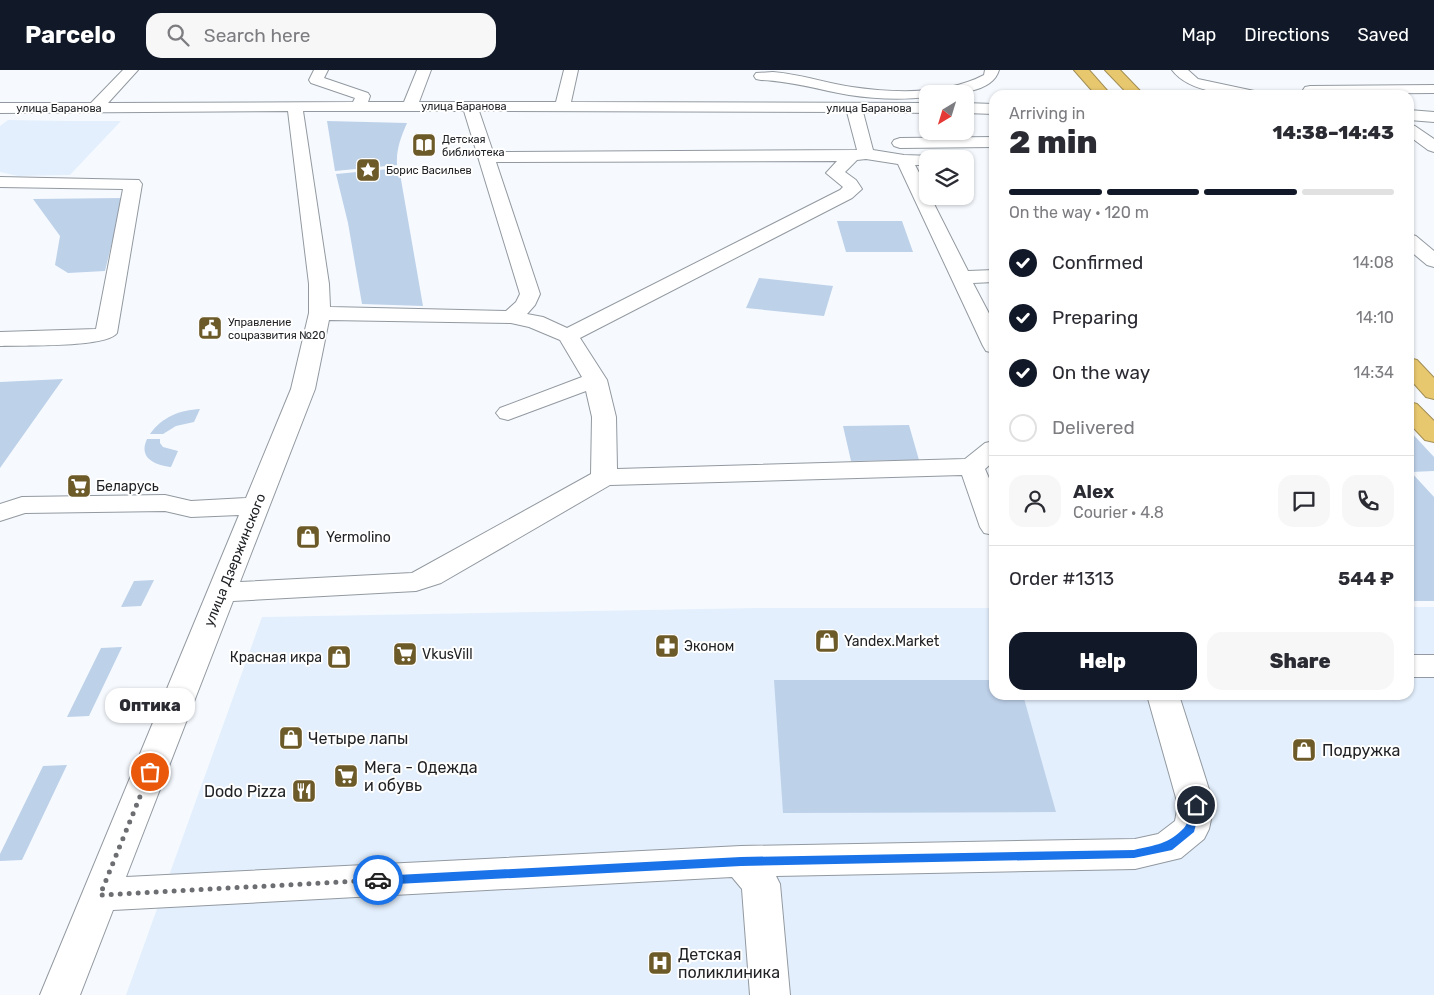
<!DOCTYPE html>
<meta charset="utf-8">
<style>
body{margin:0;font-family:Rubik,sans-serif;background:#f7f7f7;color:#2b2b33;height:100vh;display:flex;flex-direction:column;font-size:19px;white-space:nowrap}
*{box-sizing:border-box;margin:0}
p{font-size:16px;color:#7c7c81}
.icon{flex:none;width:28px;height:28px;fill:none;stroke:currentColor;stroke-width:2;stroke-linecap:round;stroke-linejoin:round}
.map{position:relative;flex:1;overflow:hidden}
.panel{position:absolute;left:989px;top:20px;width:425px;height:610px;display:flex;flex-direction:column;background:#fff;border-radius:15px;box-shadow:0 1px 4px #0004}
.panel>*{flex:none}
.needle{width:32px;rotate:218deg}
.fabs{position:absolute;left:919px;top:15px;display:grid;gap:10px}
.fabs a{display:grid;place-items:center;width:55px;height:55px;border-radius:10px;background:#fff;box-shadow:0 1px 4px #0004;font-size:25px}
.pin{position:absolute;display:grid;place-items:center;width:42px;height:42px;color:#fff;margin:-21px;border:2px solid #fff;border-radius:50%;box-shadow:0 1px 5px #0007}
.courier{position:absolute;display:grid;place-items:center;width:50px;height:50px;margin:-25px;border:4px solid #1a73e8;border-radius:50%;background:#fff;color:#222;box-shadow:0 1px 6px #0007}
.bubble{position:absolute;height:35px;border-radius:15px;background:#fff;box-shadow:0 1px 4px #0004;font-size:16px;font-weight:800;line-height:35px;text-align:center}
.headline em{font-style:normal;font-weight:800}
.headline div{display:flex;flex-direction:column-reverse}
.headline{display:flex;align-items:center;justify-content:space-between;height:85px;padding:0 20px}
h1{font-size:32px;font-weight:800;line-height:38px}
.bar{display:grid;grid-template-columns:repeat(4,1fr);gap:8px 5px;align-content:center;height:60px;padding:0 20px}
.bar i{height:6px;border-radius:4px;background:#e1e1e2}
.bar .selected{background:#111827}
.bar p{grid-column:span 4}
.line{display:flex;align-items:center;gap:12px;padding:0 20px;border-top:1px solid #e1e1e2}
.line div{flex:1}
.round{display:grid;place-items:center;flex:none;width:52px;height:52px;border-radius:15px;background:#f7f7f7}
ol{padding:0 20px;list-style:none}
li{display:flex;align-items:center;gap:15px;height:55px}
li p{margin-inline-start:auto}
li .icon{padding:5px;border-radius:50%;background:#111827;color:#fff;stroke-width:4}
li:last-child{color:#7c7c81}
li i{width:28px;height:28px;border:2px solid #e1e1e2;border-radius:50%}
.action{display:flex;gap:10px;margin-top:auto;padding:10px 20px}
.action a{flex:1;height:58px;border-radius:15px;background:#111827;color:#fff;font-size:20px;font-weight:800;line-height:58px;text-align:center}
.action a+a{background:#f7f7f7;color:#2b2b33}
header{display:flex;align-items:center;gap:30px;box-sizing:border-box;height:70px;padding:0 25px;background:#111827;color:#fff}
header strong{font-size:24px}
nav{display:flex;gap:28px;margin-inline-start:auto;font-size:18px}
.search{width:350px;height:45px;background:#f7f7f7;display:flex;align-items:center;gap:12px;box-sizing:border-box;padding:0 18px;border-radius:15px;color:#7c7c81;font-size:19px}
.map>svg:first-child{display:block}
</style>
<header>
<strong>Parcelo</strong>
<div class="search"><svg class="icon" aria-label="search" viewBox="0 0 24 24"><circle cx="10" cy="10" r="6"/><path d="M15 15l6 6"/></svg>Search here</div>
<nav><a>Map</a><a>Directions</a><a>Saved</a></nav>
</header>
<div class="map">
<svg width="1434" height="925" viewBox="0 0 1434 925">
<rect width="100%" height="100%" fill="#f6faff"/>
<!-- built -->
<path fill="#e3effd" d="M8,50L70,51H121L70,105L18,106L0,102V56Z
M1409,537H1434V925H126L262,547L756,538H994V625H1409Z"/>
<!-- green -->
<path fill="#bdd1e9" d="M327,51L407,53C401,67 396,79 397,95L335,101Z
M399,98L423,236L362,234L348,153L336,104Z
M123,128L105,201L68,203L55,195L60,166L33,129Z
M837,151H902L913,182H846Z
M759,208L833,216L824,246L746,238Z
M63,309L0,398V312Z
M200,339L194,352L176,356L163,364H150C162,347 180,340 200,339Z
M909,355L919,390L851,391L843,356Z
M1409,360L1434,387V401L1411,402L1434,427V531H1409Z
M147,369H160V373L163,377L178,381L171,397C155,395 138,388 147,369Z
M154,510L141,536L121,537L134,511Z
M122,577L89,646L67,647L101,578Z
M774,610H994V625H1023L1056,742L783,743Z
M67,695L22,790L0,791V784L43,696Z"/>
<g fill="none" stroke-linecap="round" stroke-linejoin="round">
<defs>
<path id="minor" d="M123,0H138L108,33L353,32L355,28L311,13L309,10L314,0H328L324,8L368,23L370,26L368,32H404L417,0H431L419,32H556L564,0H578L571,32L928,33V43L863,42L873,80L904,85L934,86L935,89H928V95H915L928,120V126H930L968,201L994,200V212L973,213L994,253V283L986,281L983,276L898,94L866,89L857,90L845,102L856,110L862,119L852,128L580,268L607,310L616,347L617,399L965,389L985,373L994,371V391L985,399L994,420V465L984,463L980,457L962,405L610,415L441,513L416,521L233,531L126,807L741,776L1135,769L1158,764L1175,751L1178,735L1147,625H1179L1214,735L1209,759L1204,769L1181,788L1135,799L776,806L780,814L790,925H750L742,819L732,807L113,840L80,925H40L239,445L191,447L165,441L25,443L0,451V434L22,427L165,425L191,431L246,428L291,319L309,243V214L288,41L0,43V33H91ZM303,41H464L520,224L516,232L506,241L330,237L329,214ZM479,41L847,42L857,80L493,82ZM837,91L826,103L843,117L840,120L567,258L543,247L527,244L535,235L540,224L496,92ZM329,250L511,253L529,257L560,270L582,307L500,338L496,343L500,348L508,350L586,321L592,347L591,404L412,503L240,512L315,319Z
M985,0H999C992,25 949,24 928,24V27C902,30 875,29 849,25C820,20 791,11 761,10L756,9L754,6L756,3L773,2C800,4 825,13 852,17C893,23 946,25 984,5Z
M1172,0H1188L1198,9L1259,22L1261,25C1234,25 1190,24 1172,0Z
M1434,15V23L1310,24L1305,23L1303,20L1305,17L1310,16Z
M965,33L994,34V44L965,43Z
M1409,40L1434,42V52L1409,50Z
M1409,54L1415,56L1434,69V82L1428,80L1409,66Z
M994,67V77L900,78L894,76L892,73L894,70L900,68Z
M0,107L139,110L142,114L117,263C107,278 21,275 0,276V262L96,259L123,119L0,117Z
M1409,164L1416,166L1434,181V197L1427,195L1409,180Z
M1409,585H1434V607H1409Z"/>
<path id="highway" d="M1074,0H1089L1111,25H1096Z
M1105,0H1120L1144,25H1129Z
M1409,288L1417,290L1434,308V329L1426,327L1409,308Z
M1409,332L1417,334L1434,351V372L1425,370L1409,353Z"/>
</defs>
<!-- minor casing -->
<use href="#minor" stroke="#9299a0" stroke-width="2"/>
<!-- highway casing -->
<use href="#highway" stroke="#a28e55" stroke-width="2"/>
<!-- minor -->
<use href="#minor" fill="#fff" fill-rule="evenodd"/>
<!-- highway -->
<use href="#highway" fill="#e8c86f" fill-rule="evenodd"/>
</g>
<!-- route -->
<path fill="#1a73e8" d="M1196,731L1201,735L1194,762L1172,780L1134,788L741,796L378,815L373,810L378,806L741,787L1134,780C1155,775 1169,774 1184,758C1191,751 1186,735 1196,731Z"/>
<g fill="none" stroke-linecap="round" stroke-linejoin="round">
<!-- done -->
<path stroke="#6c6e72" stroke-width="5" stroke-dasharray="0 9" d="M150,702L100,825L378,810"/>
</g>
<!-- icons -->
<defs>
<symbol id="library-square" viewBox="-11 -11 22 22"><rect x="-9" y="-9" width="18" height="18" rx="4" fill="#6c5a28" stroke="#fff"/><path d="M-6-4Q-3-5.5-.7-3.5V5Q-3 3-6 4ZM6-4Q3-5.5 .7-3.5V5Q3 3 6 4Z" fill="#fff"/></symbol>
<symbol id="sight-square" viewBox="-11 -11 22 22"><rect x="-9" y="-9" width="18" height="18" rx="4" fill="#6c5a28" stroke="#fff"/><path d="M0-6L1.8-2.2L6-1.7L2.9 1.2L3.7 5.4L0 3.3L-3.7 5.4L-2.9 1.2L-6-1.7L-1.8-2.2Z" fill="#fff"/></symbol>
<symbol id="civic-square" viewBox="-11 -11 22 22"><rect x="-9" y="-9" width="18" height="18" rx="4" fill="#6c5a28" stroke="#fff"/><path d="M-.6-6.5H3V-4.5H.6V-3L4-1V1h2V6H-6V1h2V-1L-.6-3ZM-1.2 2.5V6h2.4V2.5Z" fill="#fff"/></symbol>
<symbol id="supermarket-square" viewBox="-11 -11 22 22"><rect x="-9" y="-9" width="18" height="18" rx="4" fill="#6c5a28" stroke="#fff"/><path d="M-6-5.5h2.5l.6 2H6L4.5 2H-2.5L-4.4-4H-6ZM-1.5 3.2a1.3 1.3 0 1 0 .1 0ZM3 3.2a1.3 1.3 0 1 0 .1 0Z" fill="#fff"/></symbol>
<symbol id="shop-square" viewBox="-11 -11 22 22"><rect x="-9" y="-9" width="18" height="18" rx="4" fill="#6c5a28" stroke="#fff"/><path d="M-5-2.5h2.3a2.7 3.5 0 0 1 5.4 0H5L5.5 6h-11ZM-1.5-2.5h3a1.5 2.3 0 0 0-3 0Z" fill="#fff"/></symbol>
<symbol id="pharmacy-square" viewBox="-11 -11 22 22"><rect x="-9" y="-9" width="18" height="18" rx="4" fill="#6c5a28" stroke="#fff"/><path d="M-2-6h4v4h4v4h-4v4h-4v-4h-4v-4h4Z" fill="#fff"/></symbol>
<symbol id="restaurant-square" viewBox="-11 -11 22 22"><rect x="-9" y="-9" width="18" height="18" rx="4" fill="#6c5a28" stroke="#fff"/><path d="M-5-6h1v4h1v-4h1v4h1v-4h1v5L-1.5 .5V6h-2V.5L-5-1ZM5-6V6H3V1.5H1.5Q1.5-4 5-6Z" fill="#fff"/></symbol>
<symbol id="hospital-square" viewBox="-11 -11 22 22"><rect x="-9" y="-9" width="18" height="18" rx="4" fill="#6c5a28" stroke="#fff"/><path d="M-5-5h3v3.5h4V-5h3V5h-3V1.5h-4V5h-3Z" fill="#fff"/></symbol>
</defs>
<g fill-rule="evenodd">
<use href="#library-square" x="410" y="61" width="28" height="28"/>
<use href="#sight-square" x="354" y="86" width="28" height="28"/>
<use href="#civic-square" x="196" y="244" width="28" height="28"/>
<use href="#supermarket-square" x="65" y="402" width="28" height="28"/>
<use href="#shop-square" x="294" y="453" width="28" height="28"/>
<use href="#shop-square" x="813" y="557" width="28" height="28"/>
<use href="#pharmacy-square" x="653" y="562" width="28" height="28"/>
<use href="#supermarket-square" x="391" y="570" width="28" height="28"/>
<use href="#shop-square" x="325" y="573" width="28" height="28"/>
<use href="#shop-square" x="277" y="654" width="28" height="28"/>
<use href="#shop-square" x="1290" y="666" width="28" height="28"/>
<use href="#supermarket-square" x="332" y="692" width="28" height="28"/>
<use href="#restaurant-square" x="290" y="707" width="28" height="28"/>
<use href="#hospital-square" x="646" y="879" width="28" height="28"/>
</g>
<g text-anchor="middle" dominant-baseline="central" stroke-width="4" stroke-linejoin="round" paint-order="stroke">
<!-- far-street labels -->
<g font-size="11" fill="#212326" stroke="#fff">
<text x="464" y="36">улица Баранова</text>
<text x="59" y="38">улица Баранова</text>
<text x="869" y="38">улица Баранова</text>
</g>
<!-- far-poi labels -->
<g font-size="11" fill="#212326" stroke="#fff" text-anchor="start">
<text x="442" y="69">Детская<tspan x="442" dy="13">библиотека</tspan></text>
<text x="386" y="100">Борис Васильев</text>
<text x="228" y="252">Управление<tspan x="228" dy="13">соцразвития №20</tspan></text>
</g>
<!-- poi labels -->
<g font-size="14" fill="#212326" stroke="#fff" text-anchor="start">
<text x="96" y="416">Беларусь</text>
<text x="326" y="467">Yermolino</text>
<text x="844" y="571">Yandex.Market</text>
<text x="684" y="576">Эконом</text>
<text x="422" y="584">VkusVill</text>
<text x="322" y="587" text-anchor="end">Красная икра</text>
</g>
<!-- street labels -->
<g font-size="14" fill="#212326" stroke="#fff">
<text transform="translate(235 490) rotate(-68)">улица Дзержинского</text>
</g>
<!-- near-poi labels -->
<g font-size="16" fill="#212326" stroke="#fff" text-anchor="start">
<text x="308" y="668">Четыре лапы</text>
<text x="1322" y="680">Подружка</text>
<text x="364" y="697">Мега - Одежда<tspan x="364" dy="18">и обувь</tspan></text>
<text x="286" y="721" text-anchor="end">Dodo Pizza</text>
<text x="678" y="884">Детская<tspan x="678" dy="18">поликлиника</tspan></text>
</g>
</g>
</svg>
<div class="fabs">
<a><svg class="needle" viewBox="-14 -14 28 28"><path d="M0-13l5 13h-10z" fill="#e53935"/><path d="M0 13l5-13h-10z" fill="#7c7c81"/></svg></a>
<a><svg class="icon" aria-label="layers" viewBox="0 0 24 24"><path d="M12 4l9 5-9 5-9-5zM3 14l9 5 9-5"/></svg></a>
</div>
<div class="pin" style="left:150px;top:702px;background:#ea580c"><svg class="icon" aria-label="bag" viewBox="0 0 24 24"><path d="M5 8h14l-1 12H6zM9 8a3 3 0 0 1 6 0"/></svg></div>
<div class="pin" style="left:1196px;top:735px;background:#1f2937"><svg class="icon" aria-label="home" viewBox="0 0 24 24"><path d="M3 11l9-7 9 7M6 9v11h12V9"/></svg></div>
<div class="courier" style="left:378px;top:810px"><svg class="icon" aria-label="car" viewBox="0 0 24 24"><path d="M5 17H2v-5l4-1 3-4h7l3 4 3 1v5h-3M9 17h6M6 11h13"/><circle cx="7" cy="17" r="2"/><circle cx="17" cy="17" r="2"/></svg></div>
<div class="bubble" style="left:105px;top:618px;width:90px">Оптика</div>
<section class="panel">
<div class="headline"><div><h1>2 min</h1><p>Arriving in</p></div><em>14:38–14:43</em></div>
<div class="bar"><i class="selected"></i><i class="selected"></i><i class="selected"></i><i></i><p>On the way · 120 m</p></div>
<ol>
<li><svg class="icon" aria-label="check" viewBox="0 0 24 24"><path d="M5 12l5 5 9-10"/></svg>Confirmed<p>14:08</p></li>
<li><svg class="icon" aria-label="check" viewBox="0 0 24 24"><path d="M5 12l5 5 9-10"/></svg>Preparing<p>14:10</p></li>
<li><svg class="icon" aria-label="check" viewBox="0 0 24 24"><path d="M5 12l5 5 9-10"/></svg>On the way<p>14:34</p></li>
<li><i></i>Delivered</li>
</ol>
<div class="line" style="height:90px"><a class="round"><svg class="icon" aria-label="person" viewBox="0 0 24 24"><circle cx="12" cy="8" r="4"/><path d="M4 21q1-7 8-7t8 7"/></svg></a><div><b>Alex</b><p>Courier · 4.8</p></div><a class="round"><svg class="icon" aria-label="chat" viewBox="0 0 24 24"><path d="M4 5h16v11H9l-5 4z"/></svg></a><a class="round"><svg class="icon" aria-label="phone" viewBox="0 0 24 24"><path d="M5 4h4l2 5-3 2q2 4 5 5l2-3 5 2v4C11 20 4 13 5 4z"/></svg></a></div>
<div class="line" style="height:65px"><div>Order #1313</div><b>544 ₽</b></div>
<div class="action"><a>Help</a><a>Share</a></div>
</section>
</div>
